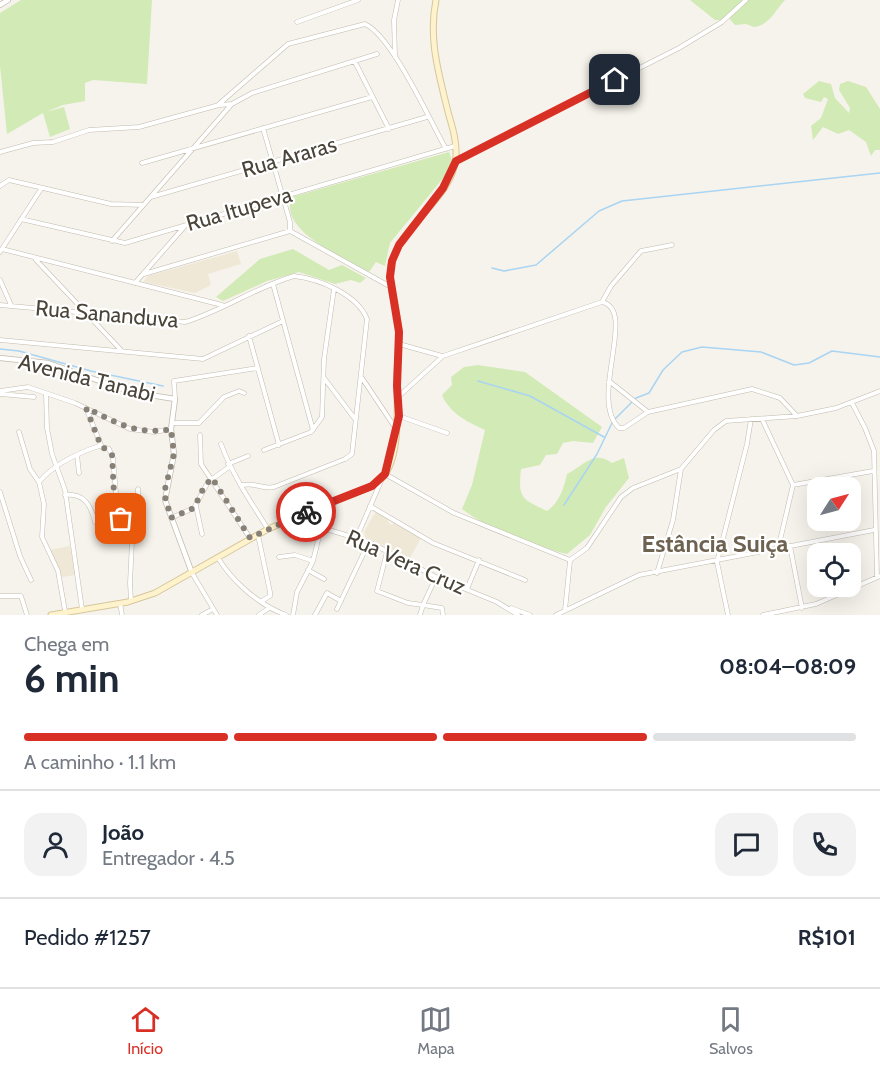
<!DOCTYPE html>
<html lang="pt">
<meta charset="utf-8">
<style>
body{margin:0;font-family:Cabin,sans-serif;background:#f2f2f3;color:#1f2937;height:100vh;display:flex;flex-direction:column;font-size:22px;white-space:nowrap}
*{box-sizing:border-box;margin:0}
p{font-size:20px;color:#747a83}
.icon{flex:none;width:33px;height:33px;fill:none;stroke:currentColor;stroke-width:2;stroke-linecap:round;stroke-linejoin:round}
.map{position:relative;height:615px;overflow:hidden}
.side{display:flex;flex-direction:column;background:#fff;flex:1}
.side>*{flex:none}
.needle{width:39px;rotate:54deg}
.buttons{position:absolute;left:807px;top:477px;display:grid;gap:12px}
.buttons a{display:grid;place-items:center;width:54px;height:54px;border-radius:12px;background:#fff;box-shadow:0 6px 24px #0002;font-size:30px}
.pin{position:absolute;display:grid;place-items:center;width:51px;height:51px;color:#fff;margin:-26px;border-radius:12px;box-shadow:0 3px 9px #0006}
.courier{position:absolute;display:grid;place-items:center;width:60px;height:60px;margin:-30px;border:4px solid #d93025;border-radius:50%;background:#fff;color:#222;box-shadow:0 2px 8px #0007}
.head em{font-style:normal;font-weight:700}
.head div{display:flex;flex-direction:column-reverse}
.head{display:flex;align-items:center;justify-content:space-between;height:102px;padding:0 24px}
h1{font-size:39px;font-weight:700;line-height:45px}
.bar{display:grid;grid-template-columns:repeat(4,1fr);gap:9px 6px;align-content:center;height:72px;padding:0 24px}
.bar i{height:8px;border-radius:4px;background:#e0e1e3}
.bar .current{background:#d93025}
.bar p{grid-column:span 4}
.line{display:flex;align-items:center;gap:15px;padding:0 24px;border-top:2px solid #e0e1e3}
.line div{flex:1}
.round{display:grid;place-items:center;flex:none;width:63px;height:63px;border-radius:18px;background:#f2f2f3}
.tabs{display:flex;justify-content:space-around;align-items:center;height:84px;border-top:2px solid #e0e1e3;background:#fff;font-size:16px;color:#747a83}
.tabs a{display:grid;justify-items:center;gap:3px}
.tabs .current{color:#d93025}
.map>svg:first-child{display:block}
</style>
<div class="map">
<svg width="880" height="615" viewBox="0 0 880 615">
<rect width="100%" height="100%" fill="#f6f3ec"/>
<!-- education -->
<path fill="#efe8d6" d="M237,251L241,264L208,274L211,285L195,293L143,282L148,276Z
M376,511L389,519L388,522L391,525L394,523L421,538L410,558L365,537L364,532Z
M70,546L75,575L62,577L50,550Z"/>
<!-- green -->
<path fill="#d2eab5" d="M21,0H152L147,84L93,80L85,83V101L63,105L46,112L64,107L70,129L50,137L43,113L7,134L0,66V13Z
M690,0H785C776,9 770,25 754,27L746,24L735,25L727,16L721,20H715Z
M819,81L831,84L835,98L849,113L850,108L839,90L840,84L848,81L866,87L880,109V150H875L871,156L866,142L849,130L838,134L823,127L813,140L811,126L821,118L828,99L824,97L821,102L805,98L803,94Z
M449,152L452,160L449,171L390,243L385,266L376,262L369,272C346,258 277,231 292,197Z
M293,249L329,270L342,265L366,278L360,283L351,280L335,284L299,272L267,281L223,301L216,297L260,259Z
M478,365L525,372L602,427L593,443L573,441L563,443L557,454L546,455L540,465L521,469C518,498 521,499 547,511C559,503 564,488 567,474C583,466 594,449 612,463L624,458L629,478L606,507L590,535L567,554C533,545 490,531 462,509L472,485L485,430C468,422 450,414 442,395L452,385L451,377L464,367Z"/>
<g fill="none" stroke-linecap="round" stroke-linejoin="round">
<!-- stream -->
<path stroke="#a9d4f2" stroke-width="1.5" d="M492,268L504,271L536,265L599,211L622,201L880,173
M0,349L19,351L91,371L163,386
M478,381L530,396L604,437
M564,505L597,454L613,421L636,398L649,393L663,370L682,352L702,347L761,352L794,365L809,363L832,351L880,357"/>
<defs>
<path id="minor" d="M297,22L358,0
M395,57L394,20L398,0
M355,62L389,129
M219,104L288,44L365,24C392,36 430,121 446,149
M263,128L290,222V231L391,287
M0,152L33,143L53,142L89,130L139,127L219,105L232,104L252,93L377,54
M456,161L679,48L722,22L746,0
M142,163L372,97
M0,186L9,180L111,204L143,205
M151,197L427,117
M21,219L125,243L455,146
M112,241L231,105
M2,249L222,305
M0,252L41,189
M36,260L121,350
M144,274L290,231
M0,280L11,305
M135,283L185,226
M273,284L313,430
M602,302L611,286L641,251L672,245
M0,305L185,322C222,311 256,287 294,276C319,279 357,294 367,319L352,454L345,459L274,487C263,490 255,482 243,485
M249,336L279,445
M0,340L203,359L283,321
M399,344L442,356
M324,378L355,419
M362,378L396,429
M609,381L648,412
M0,391L28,387L75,403L130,429L154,432L171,429
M0,394L34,397
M46,394L47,428L52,454L65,490L82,609
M398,397L443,356L602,302C638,310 588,399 619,428H624L648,412L752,389L780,398L797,416
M175,399L174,381L258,368
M852,403L865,428L874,451L877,577
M86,408L101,445
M399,416L447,433
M762,419L793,485L778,549
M172,423H199L224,397L239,391L244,393
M19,432L30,469L39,482L44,504L42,537L58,571L65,611
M200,435L201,464L250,538
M221,444C232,474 250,501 268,529
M264,450L311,432L322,417L324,359L334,289
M77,455L79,473
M228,464L248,456
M385,474L454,513L570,560L587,548L621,497L633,488L681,469L714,430L726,421L797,416L836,408L880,391
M39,482C54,464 78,453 99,446L109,449L113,458L117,505L132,541L130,583L131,601
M793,485L873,471
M0,492L20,556L31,580
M65,495C84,493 91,505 95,522
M196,506L202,534
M370,506L433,543L525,580
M171,518L194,508L208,482L229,467
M293,519L369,542L436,577L497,602L518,615
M128,528L138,501V489
M258,535L270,592V596L262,601
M357,537L381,481
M790,546L802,608
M387,552L377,591L408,603L423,605L420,615
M279,557L295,555L313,561
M218,558C233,582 259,605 286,615
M308,570L324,579
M192,573L217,615
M657,573L673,520L681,469
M436,577L423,605L442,608L443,615
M467,589L479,560
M0,596H21L27,615
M120,603L122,615
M511,608L530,615
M337,609L369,542
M565,610L570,561
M202,615L213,609
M259,615L269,608
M293,615L297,592L313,561L321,528
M315,615L327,593L341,601
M556,615L639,575L874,530
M728,615L717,562L747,444L751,419
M763,615L816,604L880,576"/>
<path id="tertiary" d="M0,5L8,0
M0,358L48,363L131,392L175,399L171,429L174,454L165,500L192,573"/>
<path id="secondary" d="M51,615L128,602L155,593L268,529L372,486C402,472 397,413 397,386C396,367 400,349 399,331C398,313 391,295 390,277C389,228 453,204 456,156C457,141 452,126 448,112C439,74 428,39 436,0"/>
</defs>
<!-- minor casing -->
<use href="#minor" stroke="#c2bbae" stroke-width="5"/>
<!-- tertiary casing -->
<use href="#tertiary" stroke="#c2bbae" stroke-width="6"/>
<!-- secondary casing -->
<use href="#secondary" stroke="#d6c79b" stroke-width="7"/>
<!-- minor -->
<use href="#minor" stroke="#fff" stroke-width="4"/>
<!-- tertiary -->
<use href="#tertiary" stroke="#fff" stroke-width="4.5"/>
<!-- secondary -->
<use href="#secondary" stroke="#fff3cd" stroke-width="5"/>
</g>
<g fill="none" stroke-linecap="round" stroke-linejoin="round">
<!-- done -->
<path stroke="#878178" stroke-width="6" stroke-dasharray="0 10.8" d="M121,519L114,494L112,454L101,446L86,408C116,422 137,436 171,429L174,454L164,493L171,518L194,508L204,487L212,478L250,538L306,512"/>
<!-- route -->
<path stroke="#d93025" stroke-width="8" d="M306,512L372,486L385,474L399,416L397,386L399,332L390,277L392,261L399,245L443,188L456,161L615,80"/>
</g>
<g text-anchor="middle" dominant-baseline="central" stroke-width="4.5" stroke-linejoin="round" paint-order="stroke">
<!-- street labels -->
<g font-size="22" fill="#4b4439" stroke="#fff">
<text transform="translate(289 157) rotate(-16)">Rua Araras</text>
<text transform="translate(239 209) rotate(-16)">Rua Itupeva</text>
<text transform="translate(107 314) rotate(5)">Rua Sananduva</text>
<text transform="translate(87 378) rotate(14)">Avenida Tanabi</text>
<text transform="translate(406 562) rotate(24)">Rua Vera Cruz</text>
</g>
<!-- neighbourhood labels -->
<g font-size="24" font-weight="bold" fill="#6e6250" stroke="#fff">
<text x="715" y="543">Estância Suiça</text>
</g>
</g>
</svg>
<div class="buttons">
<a><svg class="needle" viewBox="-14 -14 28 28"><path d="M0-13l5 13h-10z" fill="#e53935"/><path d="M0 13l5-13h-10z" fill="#747a83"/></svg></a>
<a><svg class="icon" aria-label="locate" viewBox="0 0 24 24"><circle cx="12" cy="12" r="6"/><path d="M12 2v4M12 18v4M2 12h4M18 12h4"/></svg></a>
</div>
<div class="pin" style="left:121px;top:519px;background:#ea580c"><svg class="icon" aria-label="bag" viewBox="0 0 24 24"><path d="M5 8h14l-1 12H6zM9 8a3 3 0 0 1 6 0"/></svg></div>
<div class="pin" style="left:615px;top:80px;background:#1f2937"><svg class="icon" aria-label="home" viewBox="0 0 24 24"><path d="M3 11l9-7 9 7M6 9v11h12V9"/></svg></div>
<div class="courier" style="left:306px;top:512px"><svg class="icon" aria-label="bike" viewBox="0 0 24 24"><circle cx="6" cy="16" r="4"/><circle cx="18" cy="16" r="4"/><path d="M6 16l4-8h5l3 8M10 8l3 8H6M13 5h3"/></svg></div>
</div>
<section class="side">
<div class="head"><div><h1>6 min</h1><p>Chega em</p></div><em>08:04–08:09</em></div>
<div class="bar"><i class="current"></i><i class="current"></i><i class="current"></i><i></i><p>A caminho · 1.1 km</p></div>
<div class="line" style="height:108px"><a class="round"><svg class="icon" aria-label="person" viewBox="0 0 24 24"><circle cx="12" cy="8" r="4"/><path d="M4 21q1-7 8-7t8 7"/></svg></a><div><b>João</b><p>Entregador · 4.5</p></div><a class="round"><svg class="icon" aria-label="chat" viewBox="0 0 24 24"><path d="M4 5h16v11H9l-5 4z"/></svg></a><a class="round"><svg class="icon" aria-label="phone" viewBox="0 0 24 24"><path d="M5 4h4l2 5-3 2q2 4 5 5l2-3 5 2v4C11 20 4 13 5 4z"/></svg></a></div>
<div class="line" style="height:78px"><div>Pedido #1257</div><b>R$101</b></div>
</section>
<nav class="tabs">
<a class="current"><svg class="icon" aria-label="home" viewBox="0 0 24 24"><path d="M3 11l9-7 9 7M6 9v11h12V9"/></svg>Início</a>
<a><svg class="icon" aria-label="map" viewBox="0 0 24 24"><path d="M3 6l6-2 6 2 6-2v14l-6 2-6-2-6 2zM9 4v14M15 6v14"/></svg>Mapa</a>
<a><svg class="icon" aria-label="saved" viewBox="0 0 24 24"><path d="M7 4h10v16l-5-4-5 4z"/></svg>Salvos</a>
</nav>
